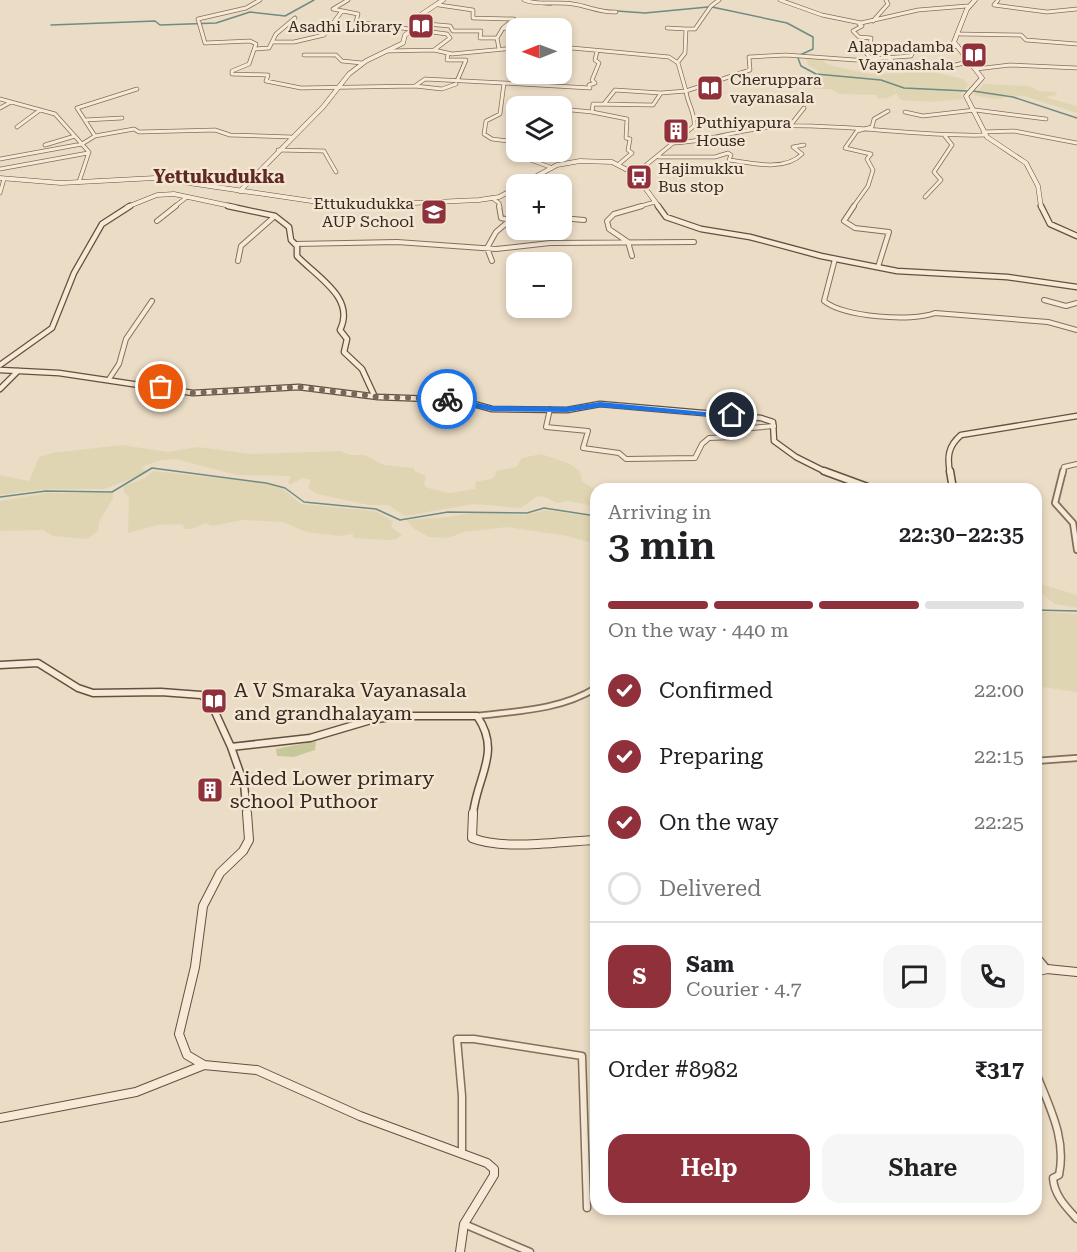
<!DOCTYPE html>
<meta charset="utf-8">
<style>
body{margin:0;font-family:"Roboto Serif",serif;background:#f6f6f6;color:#202124;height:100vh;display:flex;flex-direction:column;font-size:22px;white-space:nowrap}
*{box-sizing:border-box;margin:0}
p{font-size:20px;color:#757577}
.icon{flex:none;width:33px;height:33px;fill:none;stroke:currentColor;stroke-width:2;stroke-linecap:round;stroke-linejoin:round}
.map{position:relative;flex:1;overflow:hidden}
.drawer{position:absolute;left:590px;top:483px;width:452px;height:732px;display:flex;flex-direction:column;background:#fff;border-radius:18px;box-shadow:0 3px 9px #0003}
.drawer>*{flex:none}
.needle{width:39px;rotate:269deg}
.tools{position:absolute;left:506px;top:18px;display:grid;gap:12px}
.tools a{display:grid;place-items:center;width:66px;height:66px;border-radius:12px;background:#fff;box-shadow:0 3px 9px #0003;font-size:30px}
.pin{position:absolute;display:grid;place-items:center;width:51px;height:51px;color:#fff;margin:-26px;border:3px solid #fff;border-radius:50%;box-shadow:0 2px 6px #0007}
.courier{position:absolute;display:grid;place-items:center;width:60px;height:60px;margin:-30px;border:4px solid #1a73e8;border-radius:50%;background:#fff;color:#222;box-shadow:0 2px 8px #0007}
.overview em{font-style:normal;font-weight:600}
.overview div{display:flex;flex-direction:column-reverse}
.overview{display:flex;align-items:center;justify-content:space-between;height:102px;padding:0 18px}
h1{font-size:39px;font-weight:600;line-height:45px}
.bar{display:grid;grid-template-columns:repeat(4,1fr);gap:9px 6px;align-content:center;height:72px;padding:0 18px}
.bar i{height:8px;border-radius:4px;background:#e0e0e0}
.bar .selected{background:#90303a}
.bar p{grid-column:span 4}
.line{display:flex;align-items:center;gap:15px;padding:0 18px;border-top:2px solid #e0e0e0}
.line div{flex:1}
.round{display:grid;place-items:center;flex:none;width:63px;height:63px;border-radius:18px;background:#f6f6f6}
ol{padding:0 18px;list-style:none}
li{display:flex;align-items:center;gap:18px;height:66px}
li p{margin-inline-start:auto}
li .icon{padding:6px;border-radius:50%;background:#90303a;color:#fff;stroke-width:4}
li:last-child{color:#757577}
li i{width:33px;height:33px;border:3px solid #e0e0e0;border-radius:50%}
.action{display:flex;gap:12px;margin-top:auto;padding:12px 18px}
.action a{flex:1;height:69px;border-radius:18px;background:#90303a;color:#fff;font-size:24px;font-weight:600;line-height:69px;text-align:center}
.action a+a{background:#f6f6f6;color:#202124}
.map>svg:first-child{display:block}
</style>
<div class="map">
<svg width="1077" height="1252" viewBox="0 0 1077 1252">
<rect width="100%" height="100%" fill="#ebdcc5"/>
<!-- farmland -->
<path fill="#e0d5b3" d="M806,57L825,58L824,62L833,66L870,74L905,73L908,70L934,72L963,79L969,85L961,93L963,99L930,102L901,100L893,88L896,94L887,98L878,99L877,95L839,94L830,89H815L809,85L807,77L820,72L808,65Z
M984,84L1030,86L1038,91L1056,92L1057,95L1045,97L1077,106V113L1024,96L1006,95L1003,98L995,99L973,95Z
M122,445L167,452L198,447L251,454L340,451L350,455H365L384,465L414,468V471L426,476L424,485L428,488L449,493L476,489L475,482L491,479L495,476L496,471L516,467L522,458L541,454L568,463L580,471L582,481L595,490V506L568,501L557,503L545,497L538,496L521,508L474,504L405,516L388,505H369L317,494L308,488L311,480L303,478L290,485L288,482L291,476L237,475L175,459L161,460L141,467L146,471L144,474L104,489H48L0,495V475L29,481L39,457L52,453Z
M153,471L258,482L283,489L301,504L375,511L393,521L391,527L402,535L396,539L387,540L353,538V534L340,536L306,532L284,522L243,520L212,526L206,523L191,529H185L182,524L158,525L128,533L129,497L124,492V486L145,478Z
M47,493H113V498L99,522L98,531L87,539L53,536L43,530L0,531V501Z
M546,510L595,517V544L568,536L507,527L464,532L448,538L429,537L413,528L407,520L450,517L474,512L525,515Z
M1035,582L1077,595V608L1055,604L1043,595H1035Z
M1035,611L1077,614V692L1035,686Z"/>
<!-- green -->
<path fill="#c7c899" d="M316,741L315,750L294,757L277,756L276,749Z"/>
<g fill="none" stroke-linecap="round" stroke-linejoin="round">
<!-- stream -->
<path stroke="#6e8c82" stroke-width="1.5" d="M538,4L551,5
M712,7L787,23L813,37V49L800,55
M617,11L645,13L708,7
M51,25L155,21L160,25L216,23L250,12L285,16L314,0
M798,58L801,66L816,74L881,80L904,88L967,91
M973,91L1013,97L1077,118
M0,497L46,491L112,492L152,468L266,483L285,488L304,502L376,509L400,520L448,512L527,513L544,508L596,516
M1035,610L1077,611"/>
<defs>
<path id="street-far3" d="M260,0L246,8L198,19L205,43L250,41L256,44L249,64L232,71V74L268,75L266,81L301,88L415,86L425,79L504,83L500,114L486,121L484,134L492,139L516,142
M348,0L333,9L358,14L356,22L447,34L450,38L434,50
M524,0C540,6 556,1 573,4C588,6 600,13 616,12
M780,0L822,15L861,23L918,10L967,6
M998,0L994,5L1047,12L1077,9
M439,5L473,10V18L514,19L503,28
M873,21L888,4L886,0
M416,23L450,26L453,31H481L480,38H497L499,49
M859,24L862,26L853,31L859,37L871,38L870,46L863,49L871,59
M549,28L554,22H559
M667,28L686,29L685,53L678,62
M686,29H695L711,6L719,0
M960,34L1021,35L1026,40L1077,44
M497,38L503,28L516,29
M272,42H294L324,35L342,11
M561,47L669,57L678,63L686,91L750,70L749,57L786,55L855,60L911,56L916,46L941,50L958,46
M255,49L269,48L276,34L295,18
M388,51L434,50L452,54L516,48
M448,54L447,60H466L457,81
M304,55H336L342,61L362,63
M886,56C907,75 945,69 970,61
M976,69L1010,65L1077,68
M504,83L590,88L589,85L595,83L592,80L599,63L595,60L597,51
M415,86L442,89L456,84
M0,99L55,114L89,152L79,182
M604,104L615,90L661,93
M0,108L11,102
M561,109L592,112
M905,112L923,116L975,110L1046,119
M85,120L122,118
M17,127L40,110
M789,127L804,108
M983,132L1014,131L1077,143
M95,136L134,129L139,132L215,130L230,135L291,137
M673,143C710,142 745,127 782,126C850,124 917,137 985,135
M45,145L75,136
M278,150L324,151L336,172
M516,151L514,154L550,167
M659,157H715L728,153L731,155L729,160C751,163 784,172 802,154L793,147L804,145
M0,159L82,144L95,136L77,108L137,89
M619,164L632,153L628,150L630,139L626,138L627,119L592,112L593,104L653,105L661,93L686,91C687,103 696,114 694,126L635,174
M0,169L88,153
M0,193L4,179
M925,197L941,180L934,172L952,145L945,136
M492,198L499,203L500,207
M174,207L187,197
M637,207L655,202
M853,207L868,186L873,170L867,159L871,154L845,148L857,131L872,127L874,119L888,111"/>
<path id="street-far2" d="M854,206L844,221L855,228L889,232L878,267
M561,218L584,220
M157,221L176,206
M295,244L397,242L496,249L550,243L694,242
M632,256L628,242L609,229L607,221L614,214L642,206
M835,259L824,301C844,317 912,322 935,313L1048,322L1077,330
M238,261L241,246L275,216
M492,261L487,248L496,232L510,220L501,218L499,206
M1044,300L1066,306L1077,303
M109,379L119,364L126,339L152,301
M550,409L546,427L588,431L583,448L619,453L626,459L695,458L702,444L709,438L733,437L740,429L774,426
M1063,473L1064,467L1077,464"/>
<path id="street-far1" d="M1063,471L1055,503L1073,523L1077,550
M477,716C518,711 560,710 596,688
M1035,761L1077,758"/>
<path id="street" d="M1035,955L1047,969
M1035,1070C1048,1105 1067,1137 1059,1175L1053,1178C1054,1195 1066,1207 1077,1219
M462,1152V1096L457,1039H474L582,1056L587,1208
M464,1224L530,1252"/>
<path id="secondary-far3" d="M975,0L967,9L954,42L982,78L966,96L987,137L1026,163L1038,186L1041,207
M0,178L61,183L155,178L318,202L369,205L479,200L499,197L516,188
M522,184L557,165L580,161L612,162L635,174L659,207
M240,191L323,107L349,74L366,61L403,43L405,35L414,29L422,14L443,0
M127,207L157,195L174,194L235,207"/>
<path id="secondary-far2" d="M228,206L275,216L289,227L291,240L297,246V256C317,277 356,298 340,330L347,339L344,352L362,369L374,395
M658,206L666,217L701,229L750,237L821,256L897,271L1007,277L1077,287
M1041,206L1050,224L1077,236
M0,365L52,328L74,273L102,224L130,206
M0,370L59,373L193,393L299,387L378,397L459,400L492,409L567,410L600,404L761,418L773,422L774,441L796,457L828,473
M0,389L18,371
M950,473C947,457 948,446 961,435L1077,416"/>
<path id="secondary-far1" d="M824,471L873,489
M950,471L953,489
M0,665L38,663L78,688L93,693L161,692L201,695L210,701L231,747L310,738L371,720L397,716H477C502,752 477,776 473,814
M231,747L244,784L247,814"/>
<path id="secondary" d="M247,813L249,840L243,851L220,873L203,906L195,967L179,1034L187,1055L204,1065L257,1070L360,1116L487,1163L494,1169V1175L464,1224L460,1252
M473,813L472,838C505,851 561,841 596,840
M1035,972L1047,969L1077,972
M0,1118L136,1092L204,1065"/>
</defs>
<!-- street-far3 casing -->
<use href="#street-far3" stroke="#856e5c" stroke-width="4.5"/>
<!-- street-far2 casing -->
<use href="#street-far2" stroke="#856e5c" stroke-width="6"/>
<!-- street-far1 casing -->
<use href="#street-far1" stroke="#856e5c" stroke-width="8"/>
<!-- street casing -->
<use href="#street" stroke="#856e5c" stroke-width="9"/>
<!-- secondary-far3 casing -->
<use href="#secondary-far3" stroke="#674f3f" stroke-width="5"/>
<!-- secondary-far2 casing -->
<use href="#secondary-far2" stroke="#674f3f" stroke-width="7"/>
<!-- secondary-far1 casing -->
<use href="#secondary-far1" stroke="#674f3f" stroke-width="9"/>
<!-- secondary casing -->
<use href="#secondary" stroke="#674f3f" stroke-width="10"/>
<!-- street-far3 -->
<use href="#street-far3" stroke="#f6ead7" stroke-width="3"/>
<!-- street-far2 -->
<use href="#street-far2" stroke="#f6ead7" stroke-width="4"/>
<!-- street-far1 -->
<use href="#street-far1" stroke="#f6ead7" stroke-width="4.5"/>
<!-- street -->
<use href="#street" stroke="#f6ead7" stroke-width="6"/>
<!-- secondary-far3 -->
<use href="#secondary-far3" stroke="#f6ead7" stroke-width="4"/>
<!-- secondary-far2 -->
<use href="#secondary-far2" stroke="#f6ead7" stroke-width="4.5"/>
<!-- secondary-far1 -->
<use href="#secondary-far1" stroke="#f6ead7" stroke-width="6"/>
<!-- secondary -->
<use href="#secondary" stroke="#f6ead7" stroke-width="8"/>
</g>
<!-- route -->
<path fill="#1a73e8" d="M447,397L492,406L567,407L600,402L736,415L732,418L600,407L567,412L492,411L444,401Z"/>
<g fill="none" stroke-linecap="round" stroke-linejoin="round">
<!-- done -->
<path stroke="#756759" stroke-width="6" stroke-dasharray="0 10.8" d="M161,387L193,393L298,387L378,397L447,399"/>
</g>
<!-- icons -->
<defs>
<symbol id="library-square" viewBox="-11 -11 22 22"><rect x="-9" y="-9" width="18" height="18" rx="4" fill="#90303a" stroke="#f3e7d4"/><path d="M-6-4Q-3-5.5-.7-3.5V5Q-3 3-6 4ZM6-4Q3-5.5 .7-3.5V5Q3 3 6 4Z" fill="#fff"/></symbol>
<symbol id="building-square" viewBox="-11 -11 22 22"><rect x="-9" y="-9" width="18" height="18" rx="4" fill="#90303a" stroke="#f3e7d4"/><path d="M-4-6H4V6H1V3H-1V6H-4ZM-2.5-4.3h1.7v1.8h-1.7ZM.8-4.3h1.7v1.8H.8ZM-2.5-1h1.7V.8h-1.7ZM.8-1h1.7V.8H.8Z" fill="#fff"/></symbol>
<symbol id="bus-square" viewBox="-11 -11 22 22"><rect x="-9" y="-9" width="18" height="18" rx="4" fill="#90303a" stroke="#f3e7d4"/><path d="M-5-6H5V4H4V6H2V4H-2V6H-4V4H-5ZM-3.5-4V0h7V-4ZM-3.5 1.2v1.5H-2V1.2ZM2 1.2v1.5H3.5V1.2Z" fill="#fff"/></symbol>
<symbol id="school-square" viewBox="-11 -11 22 22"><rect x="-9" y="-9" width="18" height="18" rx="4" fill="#90303a" stroke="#f3e7d4"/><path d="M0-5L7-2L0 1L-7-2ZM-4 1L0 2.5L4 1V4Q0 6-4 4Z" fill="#fff"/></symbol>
</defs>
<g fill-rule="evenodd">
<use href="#library-square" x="406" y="11" width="30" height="30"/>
<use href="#library-square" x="959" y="40" width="30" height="30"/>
<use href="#library-square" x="695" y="73" width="30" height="30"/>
<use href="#building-square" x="661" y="116" width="30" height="30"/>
<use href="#bus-square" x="624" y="162" width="30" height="30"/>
<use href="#school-square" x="419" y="197" width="30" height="30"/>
<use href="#library-square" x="199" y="686" width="30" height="30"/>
<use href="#building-square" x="195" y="775" width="30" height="30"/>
</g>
<g text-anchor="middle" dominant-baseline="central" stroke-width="5" stroke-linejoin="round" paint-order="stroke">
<!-- far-poi labels -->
<g font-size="16" fill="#36281f" stroke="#f3e7d4" text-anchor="end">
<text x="402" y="26">Asadhi Library</text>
<text x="954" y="46">Alappadamba<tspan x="954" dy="18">Vayanashala</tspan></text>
<text x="730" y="79" text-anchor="start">Cheruppara<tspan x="730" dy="18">vayanasala</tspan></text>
<text x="696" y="122" text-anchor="start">Puthiyapura<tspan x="696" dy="18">House</tspan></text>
<text x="658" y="168" text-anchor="start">Hajimukku<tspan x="658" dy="18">Bus stop</tspan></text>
<text x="414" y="203">Ettukudukka<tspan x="414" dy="18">AUP School</tspan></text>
</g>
<!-- far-quarter labels -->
<g font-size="18" font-weight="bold" fill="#5f2821" stroke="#f3e7d4">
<text x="219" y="176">Yettukudukka</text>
</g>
<!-- poi labels -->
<g font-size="20" fill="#36281f" stroke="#f3e7d4" text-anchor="start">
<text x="234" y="690">A V Smaraka Vayanasala<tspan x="234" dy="23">and grandhalayam</tspan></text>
<text x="230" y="778">Aided Lower primary<tspan x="230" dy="23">school Puthoor</tspan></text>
</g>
</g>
</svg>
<div class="tools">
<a><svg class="needle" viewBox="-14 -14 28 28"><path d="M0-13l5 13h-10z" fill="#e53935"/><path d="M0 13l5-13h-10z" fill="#757577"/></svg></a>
<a><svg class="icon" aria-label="layers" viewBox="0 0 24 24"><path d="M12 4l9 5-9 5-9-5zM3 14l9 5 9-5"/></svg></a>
<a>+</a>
<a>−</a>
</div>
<div class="pin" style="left:161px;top:387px;background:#ea580c"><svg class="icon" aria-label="bag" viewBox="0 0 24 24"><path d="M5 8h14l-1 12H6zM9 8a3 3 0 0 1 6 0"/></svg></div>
<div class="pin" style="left:732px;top:415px;background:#1f2937"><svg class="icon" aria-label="home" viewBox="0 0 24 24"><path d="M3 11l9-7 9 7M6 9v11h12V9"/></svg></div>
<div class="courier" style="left:447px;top:399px"><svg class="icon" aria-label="bike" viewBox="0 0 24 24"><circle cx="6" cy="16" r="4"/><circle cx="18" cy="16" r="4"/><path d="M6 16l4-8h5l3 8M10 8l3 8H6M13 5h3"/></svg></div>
<section class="drawer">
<div class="overview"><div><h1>3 min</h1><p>Arriving in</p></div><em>22:30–22:35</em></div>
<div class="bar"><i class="selected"></i><i class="selected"></i><i class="selected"></i><i></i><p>On the way · 440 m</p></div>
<ol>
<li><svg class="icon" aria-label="check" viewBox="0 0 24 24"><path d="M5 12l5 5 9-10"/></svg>Confirmed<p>22:00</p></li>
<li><svg class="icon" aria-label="check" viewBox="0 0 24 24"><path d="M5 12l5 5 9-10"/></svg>Preparing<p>22:15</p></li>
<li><svg class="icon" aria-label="check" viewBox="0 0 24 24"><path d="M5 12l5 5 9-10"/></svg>On the way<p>22:25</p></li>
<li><i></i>Delivered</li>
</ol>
<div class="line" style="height:108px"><b class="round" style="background:#90303a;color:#fff">S</b><div><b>Sam</b><p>Courier · 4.7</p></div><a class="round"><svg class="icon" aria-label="chat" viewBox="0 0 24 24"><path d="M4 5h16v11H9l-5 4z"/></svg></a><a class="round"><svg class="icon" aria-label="phone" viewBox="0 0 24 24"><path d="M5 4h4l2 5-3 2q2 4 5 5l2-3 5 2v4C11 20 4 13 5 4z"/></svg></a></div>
<div class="line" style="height:78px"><div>Order #8982</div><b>₹317</b></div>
<div class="action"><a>Help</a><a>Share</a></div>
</section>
</div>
